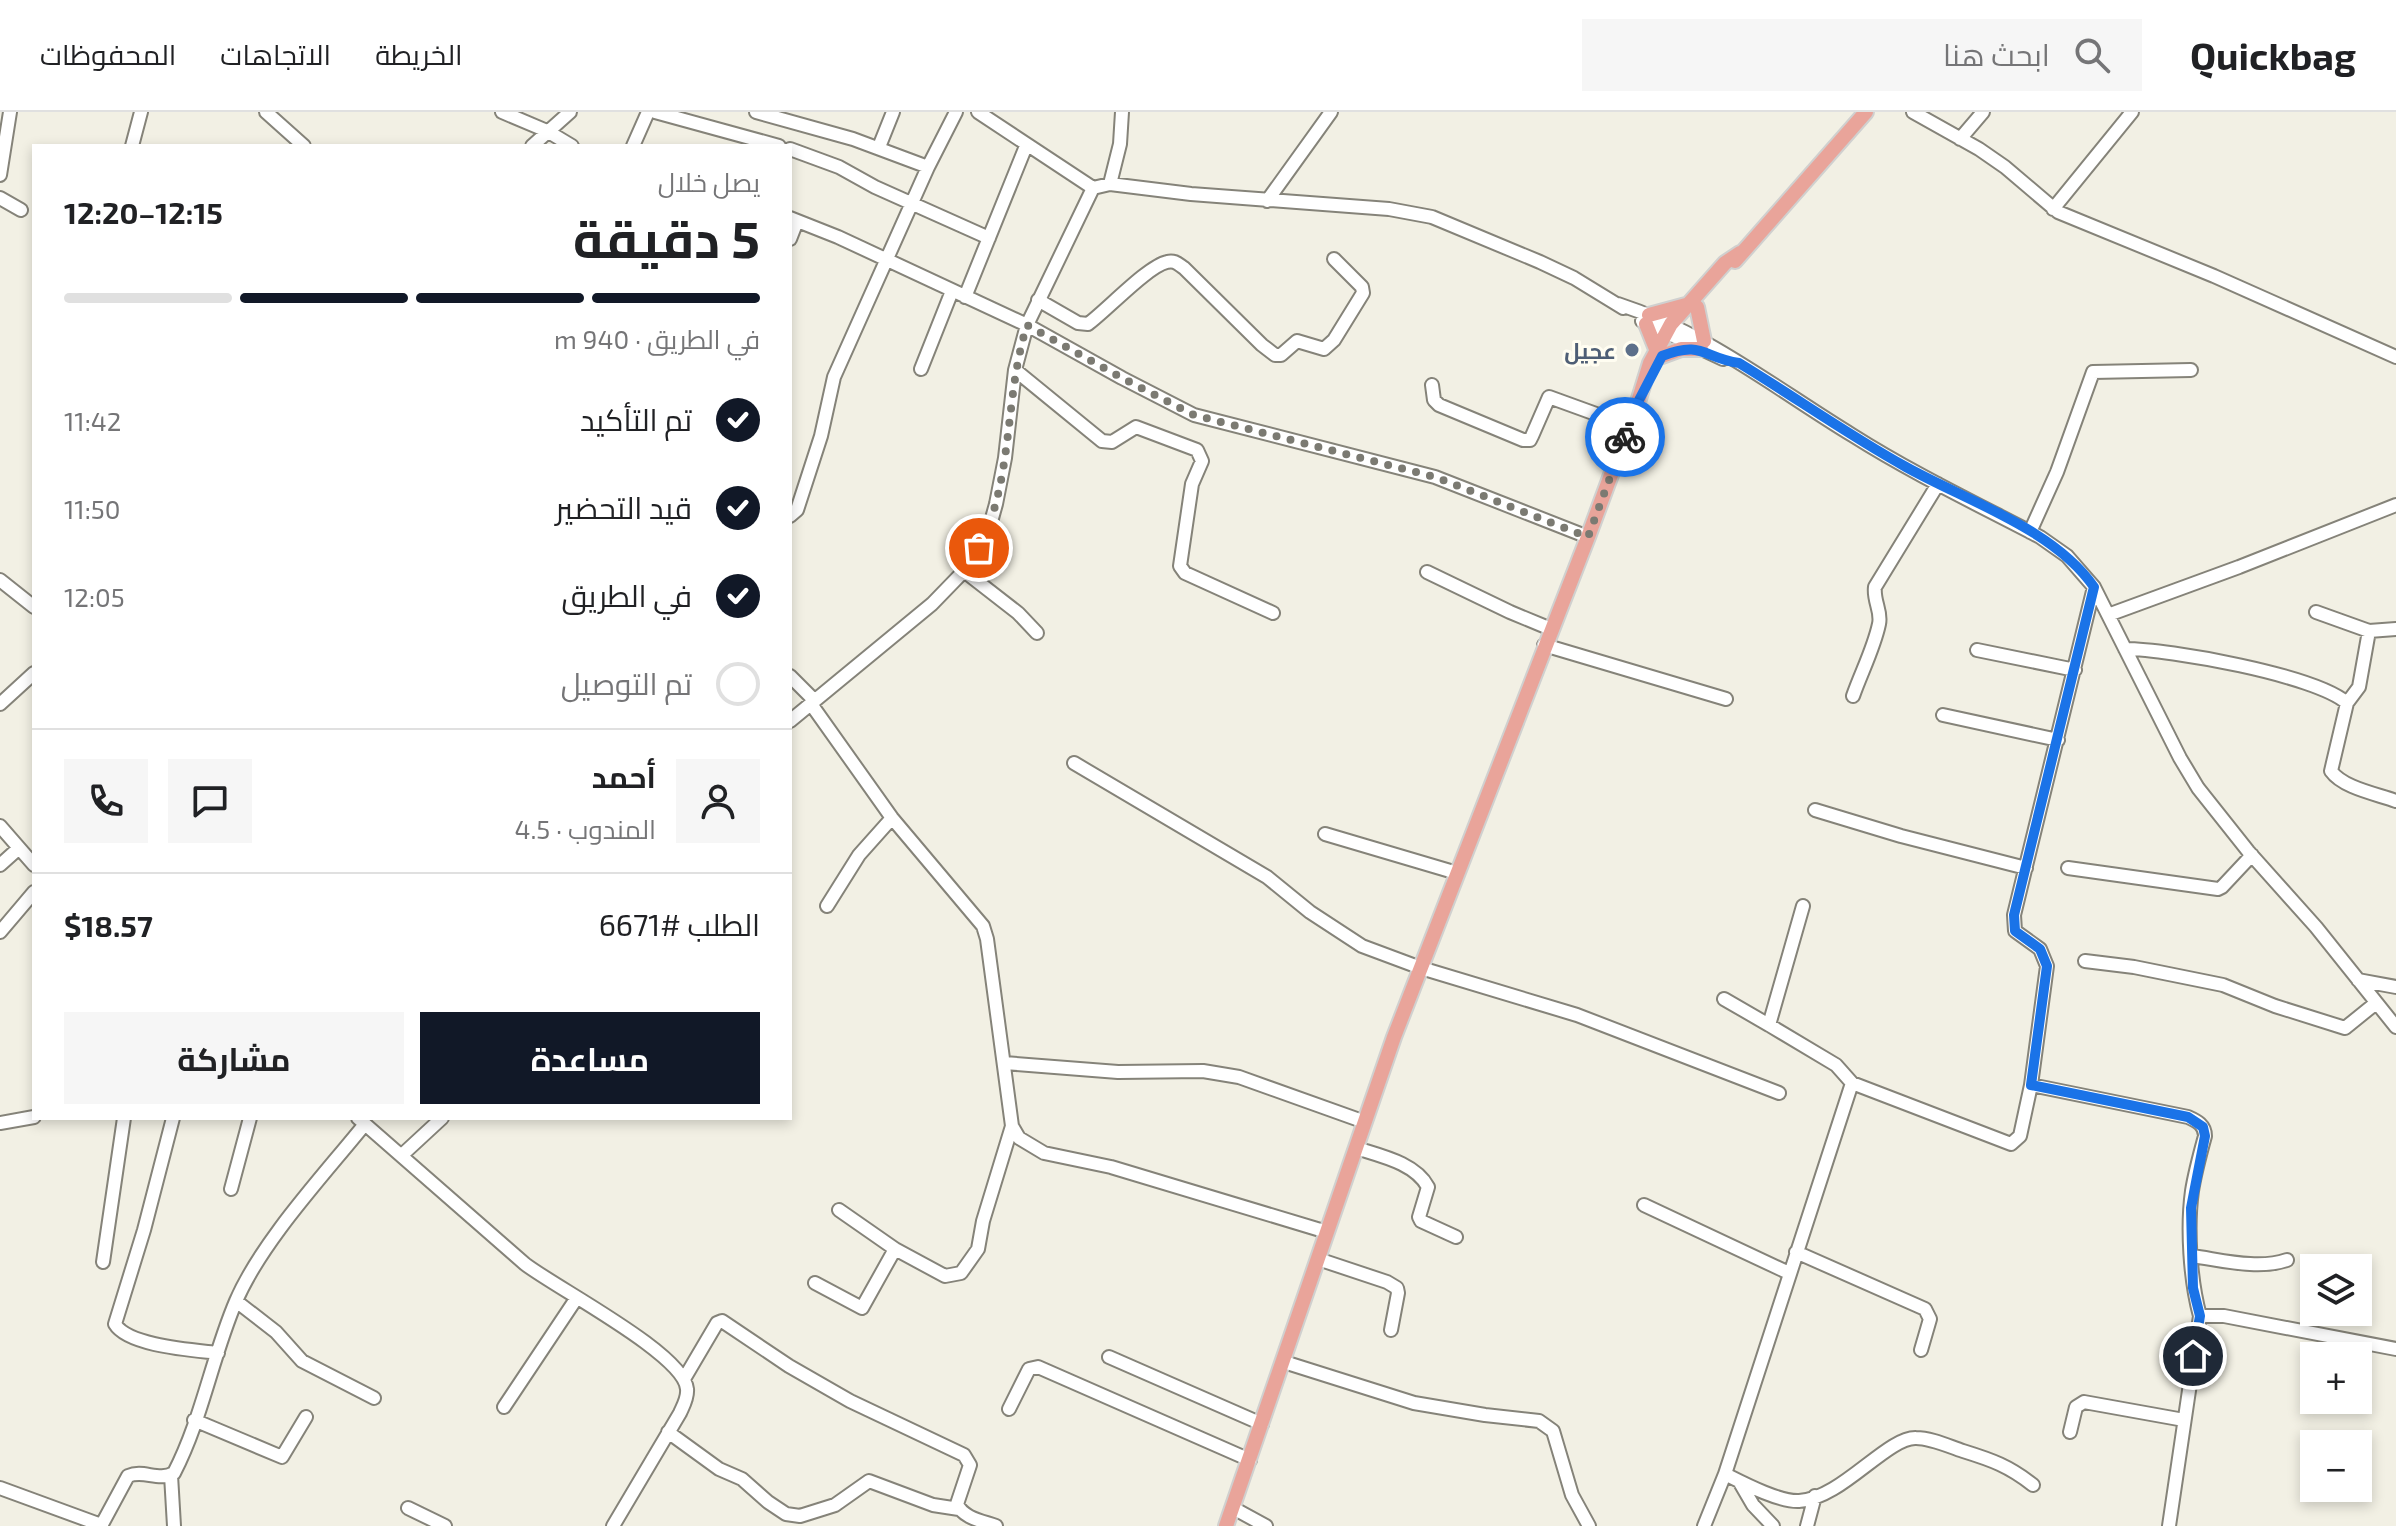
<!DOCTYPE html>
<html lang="ar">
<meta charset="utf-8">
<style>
body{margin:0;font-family:"Exo 2",Cairo,sans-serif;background:#f6f6f6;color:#202124;direction:rtl;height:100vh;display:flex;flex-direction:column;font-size:30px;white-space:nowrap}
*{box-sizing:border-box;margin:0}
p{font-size:26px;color:#757577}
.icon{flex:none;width:44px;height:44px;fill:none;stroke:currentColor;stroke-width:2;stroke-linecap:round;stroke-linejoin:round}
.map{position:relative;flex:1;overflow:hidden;direction:ltr}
.side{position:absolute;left:32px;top:32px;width:760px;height:976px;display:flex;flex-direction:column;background:#fff;border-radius:0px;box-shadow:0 4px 12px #0003;direction:rtl}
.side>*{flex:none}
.tools{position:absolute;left:2300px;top:1142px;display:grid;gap:16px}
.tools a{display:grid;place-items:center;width:72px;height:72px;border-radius:0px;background:#fff;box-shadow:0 4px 12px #0003;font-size:40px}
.pin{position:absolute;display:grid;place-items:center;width:68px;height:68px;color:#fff;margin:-34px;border:4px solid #fff;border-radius:50%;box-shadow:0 2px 8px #0007}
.courier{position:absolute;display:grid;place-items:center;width:80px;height:80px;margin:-40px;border:6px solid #1a73e8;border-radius:50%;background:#fff;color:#222;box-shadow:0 2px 10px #0007}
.head em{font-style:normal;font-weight:700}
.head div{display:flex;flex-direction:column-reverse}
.head{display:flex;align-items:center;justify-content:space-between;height:136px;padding:0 32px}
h1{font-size:52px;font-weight:700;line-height:60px}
.bar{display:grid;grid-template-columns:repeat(4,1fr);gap:12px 8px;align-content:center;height:96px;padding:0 32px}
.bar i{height:10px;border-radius:6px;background:#e0e0e0}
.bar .current{background:#111827}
.bar p{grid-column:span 4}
.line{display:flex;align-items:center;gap:20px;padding:0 32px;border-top:2px solid #e0e0e0}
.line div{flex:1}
.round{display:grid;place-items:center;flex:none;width:84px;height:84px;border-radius:0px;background:#f6f6f6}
ol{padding:0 32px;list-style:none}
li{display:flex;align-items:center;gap:24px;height:88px}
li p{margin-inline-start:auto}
li .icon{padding:8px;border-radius:50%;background:#111827;color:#fff;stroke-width:4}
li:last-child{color:#757577}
li i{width:44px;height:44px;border:4px solid #e0e0e0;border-radius:50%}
.primary-button{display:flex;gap:16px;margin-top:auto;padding:16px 32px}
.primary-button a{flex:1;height:92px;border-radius:0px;background:#111827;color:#fff;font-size:32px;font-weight:700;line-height:92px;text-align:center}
.primary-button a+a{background:#f6f6f6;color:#202124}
header{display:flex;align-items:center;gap:48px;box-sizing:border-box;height:112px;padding:0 40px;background:#fff;border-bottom:2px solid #e0e0e0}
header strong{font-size:38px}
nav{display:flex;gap:44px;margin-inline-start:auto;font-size:28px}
.search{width:560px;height:72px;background:#f6f6f6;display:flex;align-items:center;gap:20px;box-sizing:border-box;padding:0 28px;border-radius:0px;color:#757577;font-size:30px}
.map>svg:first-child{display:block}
</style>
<header>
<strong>Quickbag</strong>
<div class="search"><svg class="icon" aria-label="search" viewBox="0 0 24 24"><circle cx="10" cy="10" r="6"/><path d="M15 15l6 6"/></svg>ابحث هنا</div>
<nav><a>الخريطة</a><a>الاتجاهات</a><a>المحفوظات</a></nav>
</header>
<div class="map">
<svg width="2396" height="1414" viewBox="0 0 2396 1414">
<rect width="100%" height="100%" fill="#f2f0e4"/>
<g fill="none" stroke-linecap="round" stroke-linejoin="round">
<defs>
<path id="minor" d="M266,0L304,34
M502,0L547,19L572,34
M655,0L779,34
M756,0L853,27L928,55
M978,0L1093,76L1110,72L1191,82L1389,97L1432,105L1540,150L1574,166L1623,196
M1913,0L1979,37L2005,55L2058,100L2214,164L2396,245
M1960,27L1983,0
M132,34L141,0
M532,34L570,0
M633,34L648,0
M879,35L893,0
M790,37L839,55L875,75L989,126
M0,63L10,0
M1110,72L1120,32L1122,0
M0,86L21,98
M1267,89L1331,0
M2053,97L2132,0
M790,106L838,125L1027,213L1122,266L1194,303L1435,365L1588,425
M790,127L797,109
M965,185L1026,34
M1038,188L1078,211L1088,212C1107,198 1148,154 1167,150C1175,148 1178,152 1184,156L1262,233L1275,243H1281L1297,229L1324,237L1334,228L1363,181L1362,175L1334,147
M1618,192C1705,220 1775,276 1852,323C1912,361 1977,392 2040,425L2067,444L2094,475L2180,646L2198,676L2248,739L2316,815L2396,915
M1642,209L1723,247
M921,257L952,179
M1015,258L1102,329L1112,330L1136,315L1197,338L1202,349L1192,372L1180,454L1185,461L1273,501
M1432,273L1434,288L1439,293L1523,328H1530L1532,324L1549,285L1629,314
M790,404L797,398L821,324L834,265L928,55L956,0
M2030,420L2057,360L2093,260L2191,258
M964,459L1018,501L1037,521
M1427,460L1510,500L1551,517
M0,468L34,495
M2316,500L2369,519
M2108,503L2239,455L2396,393
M1544,533L1726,587
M2125,537C2169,537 2315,563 2347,591L2359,575L2369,519L2396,517
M1977,538L2075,558
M790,564L815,589
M1853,584C1861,561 1874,536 1879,512C1882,499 1873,489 1875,475L1938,372
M2347,591L2331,659C2343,676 2377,682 2396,689
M0,592L34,561
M811,592L892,706L983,814L987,827L1012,1014L1019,1026L1044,1041L1111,1055L1327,1120
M1943,603L2058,628
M790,609L932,492L964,459L979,436L989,417L996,392L1005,346L1015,258L1027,213L1093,76
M1074,651L1267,765L1310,800L1362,834L1421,856L1577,903L1779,981
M1815,698L1901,724L2026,756
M0,714L34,753
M1325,722L1457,761
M0,753L19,736
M2068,756L2218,777L2222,775L2252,743
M827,794L859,743L892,706
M1803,794L1769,913L1836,953L1852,971
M0,820L34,780
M2085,849L2134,855L2223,873L2275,894L2345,916L2376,891
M2358,868L2396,875
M1724,887L1769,913
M1004,951L1118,960L1203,959L1239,965L1365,1010
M2031,973L2047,854L2040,837L2015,819L2014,803L2094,475
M173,1006L144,1118L115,1212C128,1234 193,1238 218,1241
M358,1006L525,1152C556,1176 684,1242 687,1277C688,1286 683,1294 680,1301L613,1414
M0,1011L34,1005
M1356,1036C1381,1044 1415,1051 1428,1075L1419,1105L1421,1109L1456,1125
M402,1043L442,1006
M231,1077L250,1006
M1644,1093L1789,1161
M839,1098L895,1137
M1796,1140L1925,1197L1930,1207L1921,1238
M2192,1144C2222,1148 2258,1158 2287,1148
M1318,1147L1387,1170L1397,1176L1398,1181L1391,1218
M103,1150L124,1006
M815,1171L862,1196L895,1137L945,1164L961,1161L978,1137L983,1109L1012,1014
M236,1189L276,1220L302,1249L374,1286
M1109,1245L1262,1312
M1284,1250L1414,1291L1485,1303L1539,1309L1553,1319L1572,1383L1589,1414
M684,1267L717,1211L722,1209L789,1254L850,1289L964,1343L970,1353L957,1392C963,1406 982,1409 996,1414
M504,1295L576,1187
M1009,1297L1029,1257L1038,1255L1250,1348
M194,1308L282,1345L306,1305
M668,1320L719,1357L742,1367L768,1390L786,1402L800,1404L835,1393L869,1369L933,1393L959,1397
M2070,1320L2076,1295L2084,1290L2184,1308
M1725,1362C1743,1371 1779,1390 1799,1389C1841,1387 1887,1325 1916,1326C1931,1326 1948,1334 1963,1339C1992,1348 2009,1354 2033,1373
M171,1363L174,1414
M1739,1369L1753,1393L1773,1414
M0,1376L101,1413
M408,1396L445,1414
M1233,1396L1266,1414
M101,1414L128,1364C144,1357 158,1370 174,1361C202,1307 212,1245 236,1189C262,1129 323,1064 365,1012
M1704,1414L1725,1362L1852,971L2011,1032L2020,1024L2031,973L2188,1005C2197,1009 2205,1013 2205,1024C2200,1042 2195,1060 2192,1079C2187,1115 2190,1168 2200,1204
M1807,1414L1815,1384
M2169,1414L2200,1204H2224L2396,1237"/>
<path id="major" d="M1735,149L1866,0
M1697,195L1704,229
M1649,203L1686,193
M1646,212L1656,237
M1662,244L1681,237H1701
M1226,1414L1394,925L1588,425L1638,290L1650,251L1671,212L1725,151L1740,141"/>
</defs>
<!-- minor casing -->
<use href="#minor" stroke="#858379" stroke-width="16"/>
<!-- major casing -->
<use href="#major" stroke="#d0d0cf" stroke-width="18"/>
<!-- minor -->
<use href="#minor" stroke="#fff" stroke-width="12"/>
<!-- major -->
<use href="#major" stroke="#e9a49a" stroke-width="14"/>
</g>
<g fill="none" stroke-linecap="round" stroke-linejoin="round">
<!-- done -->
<path stroke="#7b7a72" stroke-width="8" stroke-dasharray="0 14.4" d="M979,436C1014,367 1004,286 1027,213L1122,266L1194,303L1435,365L1588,425L1625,325"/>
<!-- route -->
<path stroke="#1a73e8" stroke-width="10" d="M1625,325L1638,290L1662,244C1703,228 1703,246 1739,251C1795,285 1848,323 1906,355C1967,389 2054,417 2094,475L2014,803L2015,819L2040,837L2047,854L2031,973L2188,1005L2203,1015L2205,1024L2191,1096L2193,1176L2200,1204L2193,1244"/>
</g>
<!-- markers -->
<circle fill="#5c6f8a" stroke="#fffdf1" stroke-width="3" cx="1632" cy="238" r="8"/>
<g text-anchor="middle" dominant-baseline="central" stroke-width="6" stroke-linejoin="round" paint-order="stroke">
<!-- service labels -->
<g font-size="22" font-weight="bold" fill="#4e5e75" stroke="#fffdf1" text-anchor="end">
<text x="1616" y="238">عجيل</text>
</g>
</g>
</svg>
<div class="tools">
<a><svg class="icon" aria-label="layers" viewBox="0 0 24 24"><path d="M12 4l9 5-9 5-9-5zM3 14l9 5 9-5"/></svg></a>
<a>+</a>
<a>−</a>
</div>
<div class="pin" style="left:979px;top:436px;background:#ea580c"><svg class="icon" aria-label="bag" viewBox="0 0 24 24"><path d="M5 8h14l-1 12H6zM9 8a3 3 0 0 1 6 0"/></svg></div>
<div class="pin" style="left:2193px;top:1244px;background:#1f2937"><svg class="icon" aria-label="home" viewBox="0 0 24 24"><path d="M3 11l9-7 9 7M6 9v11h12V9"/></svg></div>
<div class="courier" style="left:1625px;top:325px"><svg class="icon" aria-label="bike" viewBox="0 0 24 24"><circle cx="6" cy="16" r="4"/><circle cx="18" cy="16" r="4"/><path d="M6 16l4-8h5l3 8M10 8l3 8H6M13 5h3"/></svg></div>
<section class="side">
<div class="head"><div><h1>5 دقيقة</h1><p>يصل خلال</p></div><em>12:15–12:20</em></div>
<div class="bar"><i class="current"></i><i class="current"></i><i class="current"></i><i></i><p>في الطريق · 940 m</p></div>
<ol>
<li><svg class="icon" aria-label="check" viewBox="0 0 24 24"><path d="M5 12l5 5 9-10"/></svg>تم التأكيد<p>11:42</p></li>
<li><svg class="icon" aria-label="check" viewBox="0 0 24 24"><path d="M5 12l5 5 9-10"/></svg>قيد التحضير<p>11:50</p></li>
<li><svg class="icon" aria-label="check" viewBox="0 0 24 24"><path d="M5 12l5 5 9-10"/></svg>في الطريق<p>12:05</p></li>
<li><i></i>تم التوصيل</li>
</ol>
<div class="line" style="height:144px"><a class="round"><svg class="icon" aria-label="person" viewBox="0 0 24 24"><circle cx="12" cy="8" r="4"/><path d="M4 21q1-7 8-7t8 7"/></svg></a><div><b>أحمد</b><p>المندوب · 4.5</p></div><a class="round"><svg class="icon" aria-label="chat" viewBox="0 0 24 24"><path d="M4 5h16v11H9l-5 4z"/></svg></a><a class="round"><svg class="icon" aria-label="phone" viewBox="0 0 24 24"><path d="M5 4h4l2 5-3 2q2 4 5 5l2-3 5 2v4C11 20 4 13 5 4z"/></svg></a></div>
<div class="line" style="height:104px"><div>الطلب #6671</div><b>$18.57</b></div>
<div class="primary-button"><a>مساعدة</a><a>مشاركة</a></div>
</section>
</div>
